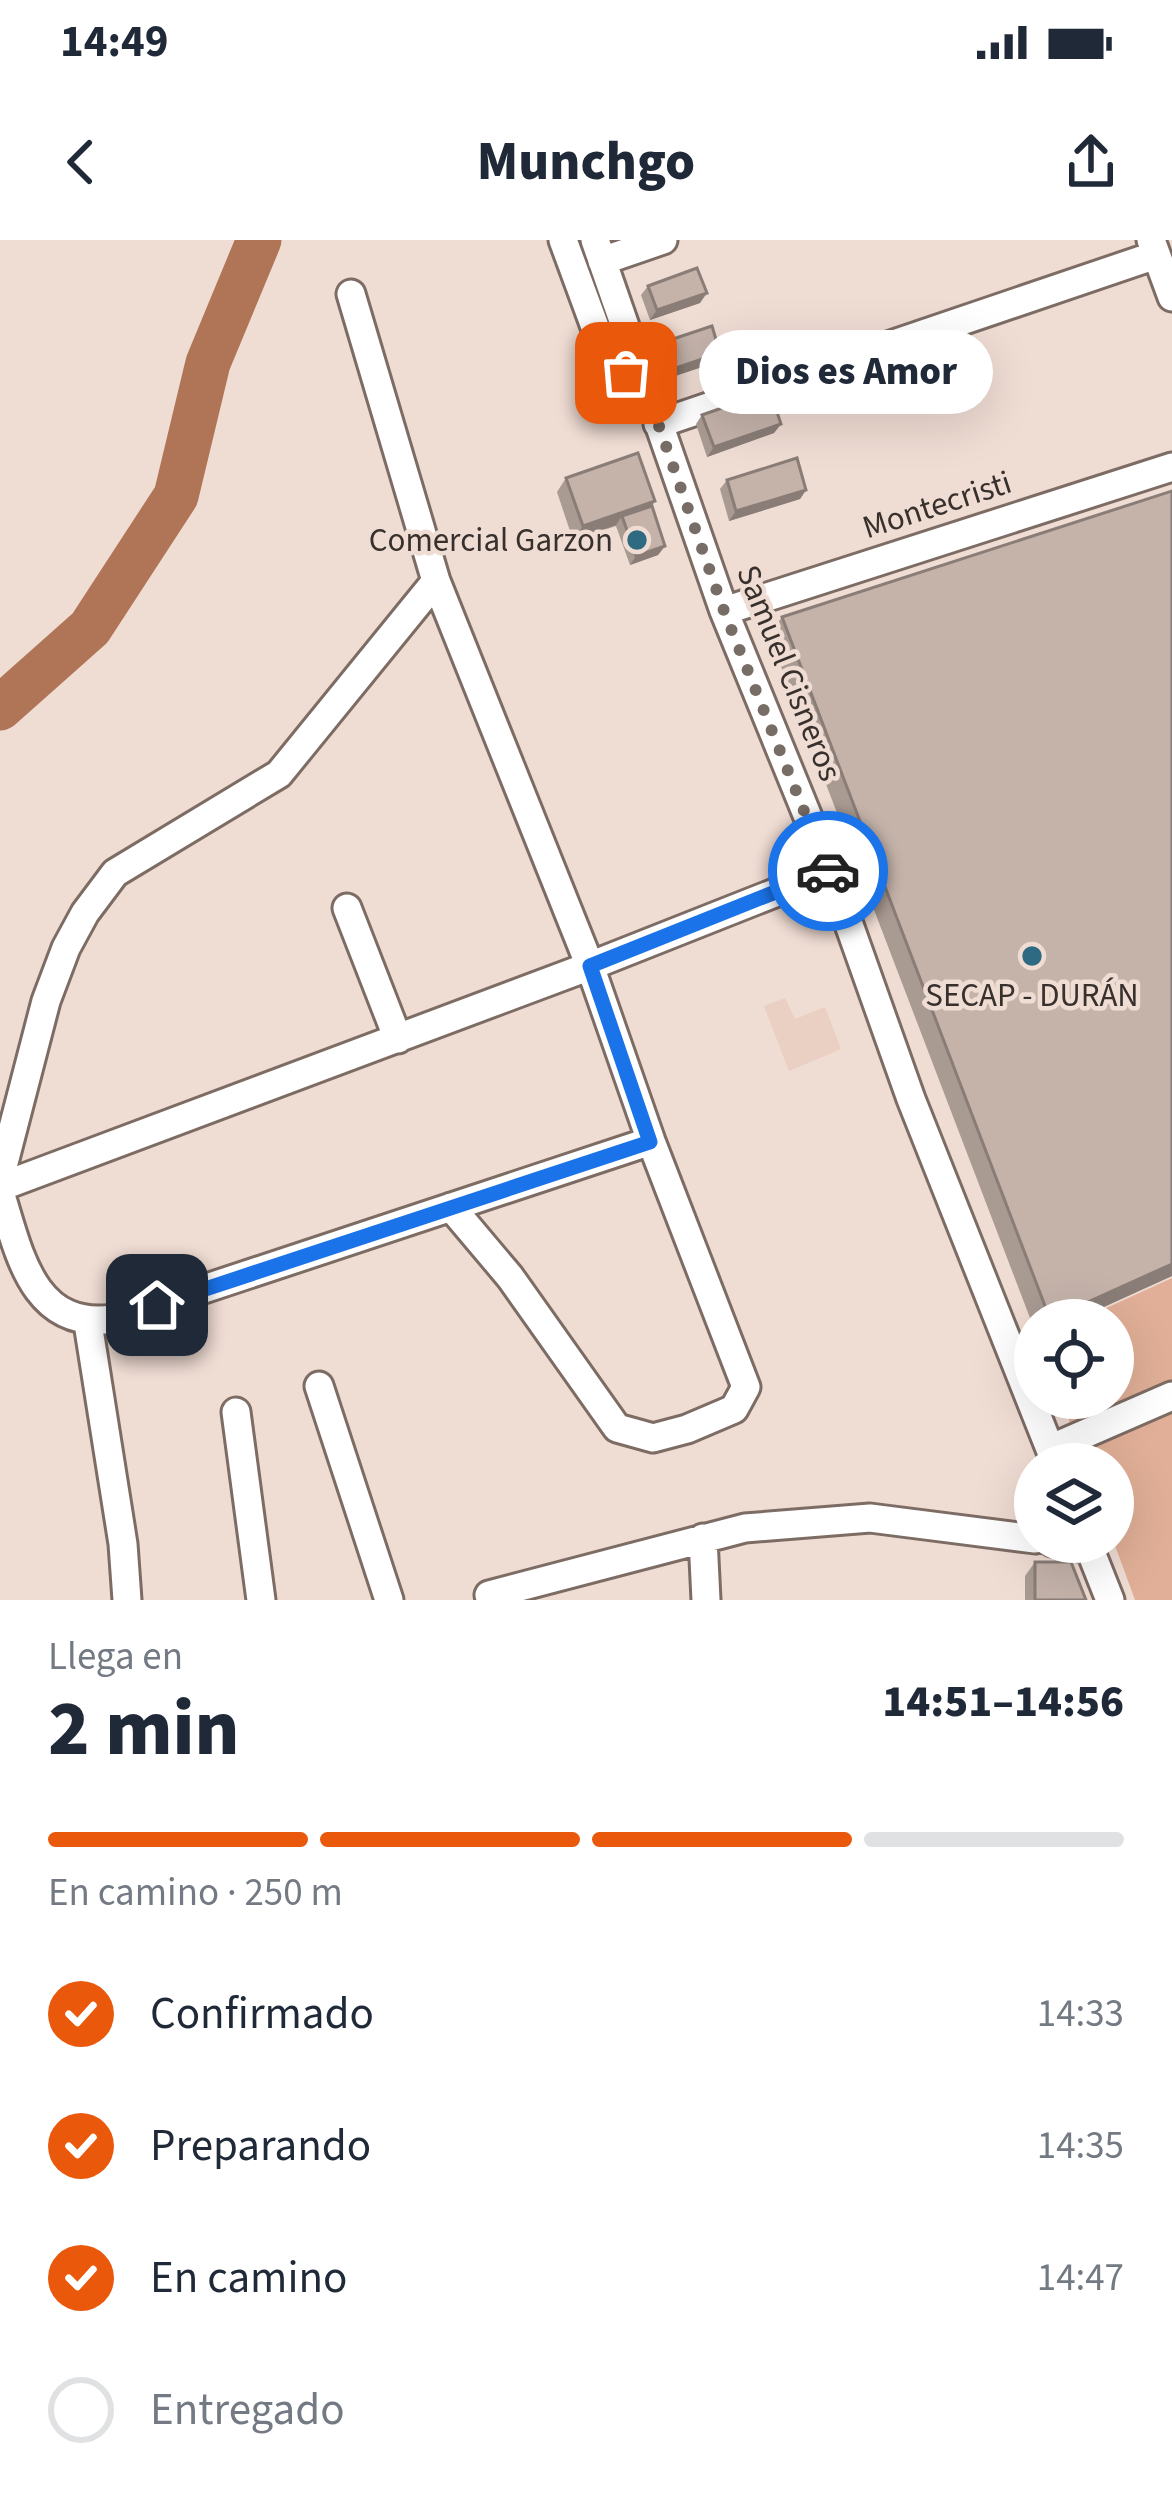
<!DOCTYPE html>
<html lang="es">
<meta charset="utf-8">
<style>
body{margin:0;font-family:"Source Sans 3",sans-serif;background:#f2f2f3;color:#1f2937;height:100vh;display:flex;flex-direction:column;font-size:45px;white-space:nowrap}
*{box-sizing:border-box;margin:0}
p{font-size:39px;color:#747a83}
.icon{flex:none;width:66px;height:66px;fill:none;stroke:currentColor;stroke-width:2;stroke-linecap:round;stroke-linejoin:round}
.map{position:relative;height:1360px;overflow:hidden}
.side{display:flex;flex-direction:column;background:#fff;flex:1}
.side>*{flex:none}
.buttons{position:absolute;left:1014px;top:1059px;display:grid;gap:24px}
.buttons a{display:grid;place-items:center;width:120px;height:120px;border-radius:50%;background:#fff;box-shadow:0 12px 48px #0002;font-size:60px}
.pin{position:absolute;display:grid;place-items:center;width:102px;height:102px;color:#fff;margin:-51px;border-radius:24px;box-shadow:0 6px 18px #0006}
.courier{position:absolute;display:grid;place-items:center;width:120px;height:120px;margin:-60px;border:9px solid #1a73e8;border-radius:50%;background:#fff;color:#222;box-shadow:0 3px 15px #0007}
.bubble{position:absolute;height:84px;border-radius:42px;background:#fff;box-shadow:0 12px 48px #0002;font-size:39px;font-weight:800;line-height:84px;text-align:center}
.overview em{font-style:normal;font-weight:800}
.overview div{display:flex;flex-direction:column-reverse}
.overview{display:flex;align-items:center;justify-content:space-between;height:204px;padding:0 48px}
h1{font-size:78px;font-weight:800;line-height:90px}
.bar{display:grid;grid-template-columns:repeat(4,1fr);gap:18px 12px;align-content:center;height:144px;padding:0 48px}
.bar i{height:15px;border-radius:9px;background:#e0e1e3}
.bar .selected{background:#ea580c}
.bar p{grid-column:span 4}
ol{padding:0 48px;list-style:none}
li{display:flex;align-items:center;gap:36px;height:132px}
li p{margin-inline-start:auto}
li .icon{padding:12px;border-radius:50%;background:#ea580c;color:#fff;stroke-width:4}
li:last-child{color:#747a83}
li i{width:66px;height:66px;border:6px solid #e0e1e3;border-radius:50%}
.status{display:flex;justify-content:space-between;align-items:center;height:84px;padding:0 60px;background:#fff;direction:ltr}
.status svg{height:33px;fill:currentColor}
header{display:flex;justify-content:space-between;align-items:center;height:156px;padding:0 48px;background:#fff;font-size:54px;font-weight:800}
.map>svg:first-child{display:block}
</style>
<div class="status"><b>14:49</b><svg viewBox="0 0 49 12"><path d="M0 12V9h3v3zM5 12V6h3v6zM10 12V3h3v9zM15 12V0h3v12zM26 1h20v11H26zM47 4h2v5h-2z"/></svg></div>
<header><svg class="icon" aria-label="back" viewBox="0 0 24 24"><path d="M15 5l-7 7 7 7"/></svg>Munchgo<svg class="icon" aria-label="share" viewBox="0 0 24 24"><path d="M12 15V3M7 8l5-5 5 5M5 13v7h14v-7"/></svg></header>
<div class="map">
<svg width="1172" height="1360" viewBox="0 0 1172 1360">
<rect width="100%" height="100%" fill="#efdcd3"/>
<!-- built -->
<path fill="#eacfc3" d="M785,758L795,779L825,767L841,809L789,831L764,766Z"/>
<!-- green -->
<path fill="#e1af97" d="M1172,1038V1360H1135L1113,1300V1224H1085L1061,1158H1113V1080H1080Z"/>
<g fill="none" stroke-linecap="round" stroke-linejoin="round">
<!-- river -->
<path stroke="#b07456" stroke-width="45" d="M0,468L90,388L176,256L208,123L259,0"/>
<defs>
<path id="minor" d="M563,0L605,114L644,149
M595,0L724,371L830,631L911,859L1056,1224
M1151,0L1172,57
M602,21L663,0
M351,54L436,341L590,726L651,901L746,1147L734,1169L687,1189L653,1198L617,1188L510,1037L451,967
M658,184L1156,15
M724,371L1172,227
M347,668L398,799
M0,938L46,761L66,708L85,673L115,633L279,534L436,341
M0,947L590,726L830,631
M0,952C19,1012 32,1090 113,1079L651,901
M88,1083L123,1304L127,1360
M319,1146L389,1360
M236,1172L261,1360
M1050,1209L1172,1156
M703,1298L706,1360
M1052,1302L1090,1309
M1087,1302L1110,1360
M489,1355L745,1288L870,1278L1035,1299"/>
</defs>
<!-- minor casing -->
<use href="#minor" stroke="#7d6c64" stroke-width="33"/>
<!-- minor -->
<use href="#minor" stroke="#fff" stroke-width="27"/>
</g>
<!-- wall -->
<path fill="#a99a92" d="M648,46L700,63L650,80L641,55Z
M667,101L720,113L714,123L669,138L660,110Z
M702,175L781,184L774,193L707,217L696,184Z
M566,238L652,266L665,306L658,315L630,325L616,286L573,300L557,252Z
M727,240L806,250L800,259L729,281L720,249Z
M782,377L1172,1036L1075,1080H1035V1091L769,395Z
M1035,1322L1086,1360H1025V1336Z"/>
<!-- shaded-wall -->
<path fill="#8a7d77" d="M707,53L700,63L650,80L657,70Z
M720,113L714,123L669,138L676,128Z
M781,184L774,193L707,217L714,207Z
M806,250L800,259L729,281L736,271Z
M655,261L645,275L622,276L616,285L573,300L583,286Z
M665,306L658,315L630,325L636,316Z
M1172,1024V1036L1075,1080H1049Z"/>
<!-- building -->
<path fill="#c5b3aa" stroke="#8a7d77" stroke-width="3" d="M697,28L707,53L657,70L648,46Z
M712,86L720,113L676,128L667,101Z
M770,151L781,184L714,207L702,175Z
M638,213L655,261L583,286L566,238Z
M797,218L806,250L736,271L727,240Z
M1172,251V1024L1050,1079L782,377Z
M652,266L665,306L636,316L622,276Z
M1035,1322H1071L1086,1360H1035Z"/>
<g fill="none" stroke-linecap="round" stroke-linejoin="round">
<!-- done -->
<path stroke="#786c67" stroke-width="12" stroke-dasharray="0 21.6" d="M626,133L647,152L724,371L828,631"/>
<!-- route -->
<path stroke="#1a73e8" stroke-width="15" d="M157,1065L650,902L590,726L828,631"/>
</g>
<!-- markers -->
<g fill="#2e6a82" stroke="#efdcd3" stroke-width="4.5">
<circle cx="637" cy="300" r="12"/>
<circle cx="1032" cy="716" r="12"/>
</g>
<g text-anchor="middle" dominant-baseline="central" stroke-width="9" stroke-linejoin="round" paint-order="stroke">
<!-- street labels -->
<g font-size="33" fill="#38302d" stroke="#efdcd3">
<text transform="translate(937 265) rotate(-18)">Montecristi</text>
<text transform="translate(789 433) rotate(68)">Samuel Cisneros</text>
</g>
<!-- poi labels -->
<g font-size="33" fill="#38302d" stroke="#efdcd3" text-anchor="end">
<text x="613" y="300">Comercial Garzon</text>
<text x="1032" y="755" text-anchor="middle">SECAP - DURÁN</text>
</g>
</g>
</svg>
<div class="buttons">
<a><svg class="icon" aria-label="locate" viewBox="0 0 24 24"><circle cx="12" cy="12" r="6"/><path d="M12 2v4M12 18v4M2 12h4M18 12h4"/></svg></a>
<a><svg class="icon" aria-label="layers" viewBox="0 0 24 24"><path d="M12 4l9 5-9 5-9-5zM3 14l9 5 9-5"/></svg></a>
</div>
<div class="pin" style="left:626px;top:133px;background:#ea580c"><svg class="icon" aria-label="bag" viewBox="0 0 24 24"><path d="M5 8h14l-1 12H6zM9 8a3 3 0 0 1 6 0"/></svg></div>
<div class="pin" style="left:157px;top:1065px;background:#1f2937"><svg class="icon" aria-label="home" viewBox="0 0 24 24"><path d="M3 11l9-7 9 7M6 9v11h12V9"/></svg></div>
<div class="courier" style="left:828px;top:631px"><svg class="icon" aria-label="car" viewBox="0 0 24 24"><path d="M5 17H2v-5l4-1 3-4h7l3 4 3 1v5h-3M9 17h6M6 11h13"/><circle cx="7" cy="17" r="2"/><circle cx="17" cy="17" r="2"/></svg></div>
<div class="bubble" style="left:699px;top:90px;width:294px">Dios es Amor</div>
</div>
<section class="side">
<div class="overview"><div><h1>2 min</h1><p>Llega en</p></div><em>14:51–14:56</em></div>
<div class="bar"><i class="selected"></i><i class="selected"></i><i class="selected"></i><i></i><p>En camino · 250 m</p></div>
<ol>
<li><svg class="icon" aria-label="check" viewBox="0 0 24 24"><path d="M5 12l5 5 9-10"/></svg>Confirmado<p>14:33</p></li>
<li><svg class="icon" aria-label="check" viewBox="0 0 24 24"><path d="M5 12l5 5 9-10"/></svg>Preparando<p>14:35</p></li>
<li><svg class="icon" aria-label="check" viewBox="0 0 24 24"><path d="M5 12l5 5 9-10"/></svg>En camino<p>14:47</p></li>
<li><i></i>Entregado</li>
</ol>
</section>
